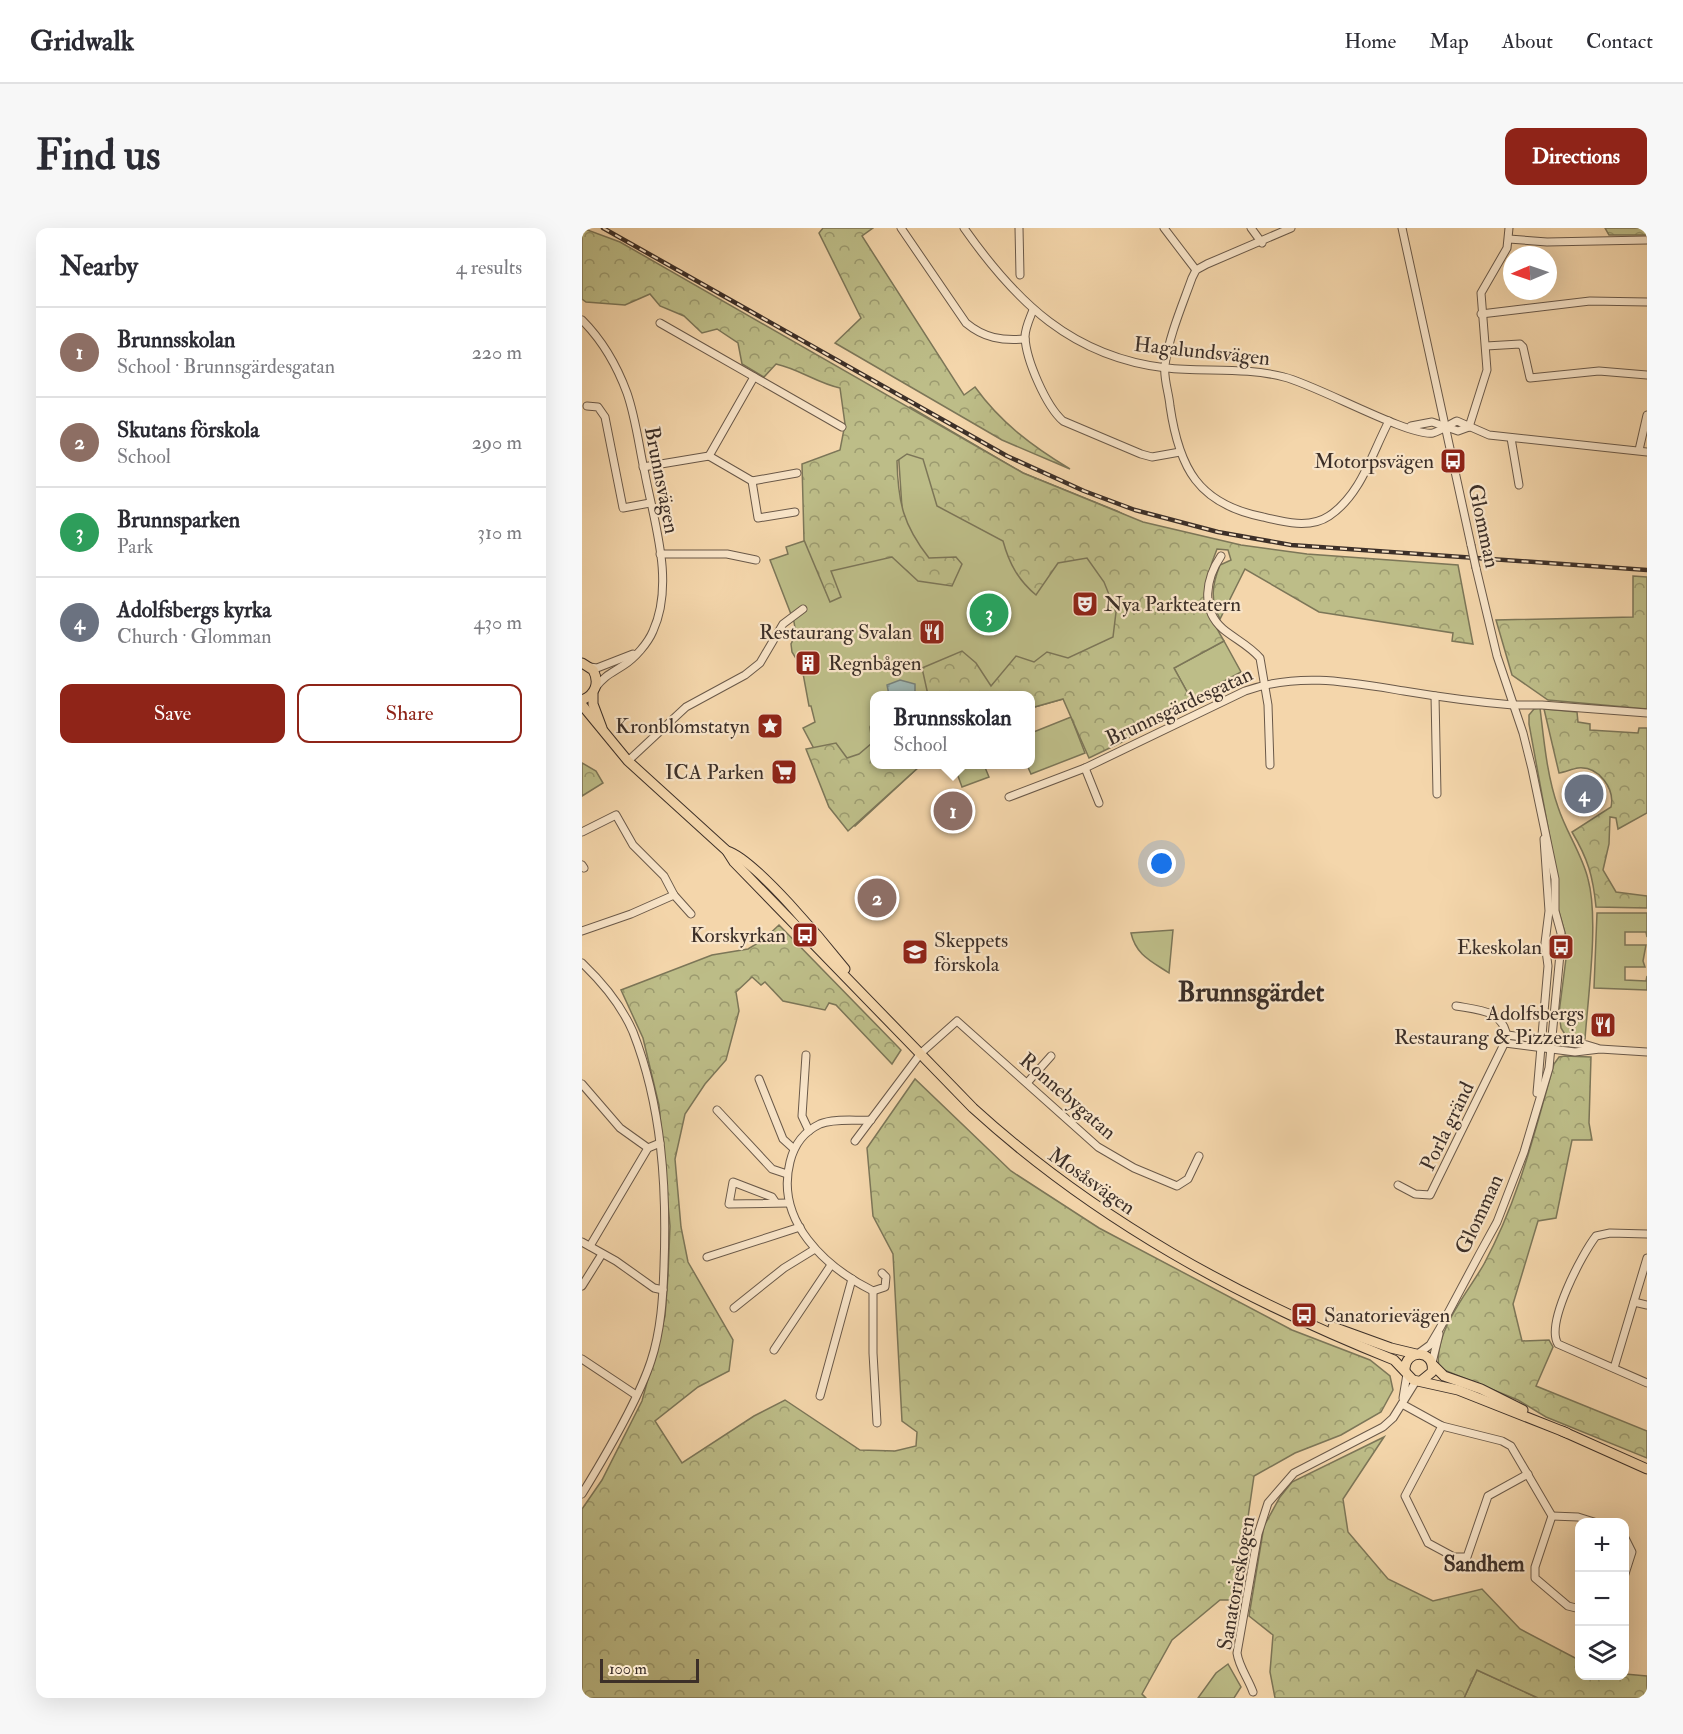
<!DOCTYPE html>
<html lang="en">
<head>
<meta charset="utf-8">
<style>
  :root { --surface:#fff; --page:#f7f7f7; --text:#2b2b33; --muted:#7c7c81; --line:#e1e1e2; --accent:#8f2418 }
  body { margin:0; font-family:"IM FELL Double Pica",serif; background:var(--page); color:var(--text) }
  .controls { position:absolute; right:18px; bottom:18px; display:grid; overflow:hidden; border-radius:12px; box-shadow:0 6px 24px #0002 }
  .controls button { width:54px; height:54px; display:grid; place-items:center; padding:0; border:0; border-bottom:2px solid var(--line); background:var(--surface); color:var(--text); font:30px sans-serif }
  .compass { position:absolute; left:921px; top:18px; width:54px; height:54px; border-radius:50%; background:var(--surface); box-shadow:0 6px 24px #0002; rotate:268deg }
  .scale { position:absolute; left:18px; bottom:15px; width:99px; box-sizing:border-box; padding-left:6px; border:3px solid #3c2f28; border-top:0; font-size:16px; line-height:21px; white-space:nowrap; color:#3c2f28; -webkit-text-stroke:4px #f8e4c8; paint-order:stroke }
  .you { position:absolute; left:580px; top:636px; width:21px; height:21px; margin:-15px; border:4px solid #fff; border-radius:50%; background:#1a73e8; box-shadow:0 0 0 9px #1a73e833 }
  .badge { display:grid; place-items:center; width:39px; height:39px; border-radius:50%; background:var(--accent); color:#fff; font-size:20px; font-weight:700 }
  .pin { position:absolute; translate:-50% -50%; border:3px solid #fff; box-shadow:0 2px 6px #0006 }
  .popup { position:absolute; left:288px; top:463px; width:165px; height:78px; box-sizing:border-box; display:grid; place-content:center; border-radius:12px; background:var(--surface); filter:drop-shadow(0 2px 4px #0005); font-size:20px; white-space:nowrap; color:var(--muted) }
  .popup b { font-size:22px; color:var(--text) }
  .popup::after { content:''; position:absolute; left:50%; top:100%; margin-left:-12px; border:12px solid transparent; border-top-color:var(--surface) }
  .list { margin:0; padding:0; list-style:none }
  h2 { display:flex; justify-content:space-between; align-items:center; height:78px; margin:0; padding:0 24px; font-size:26px }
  h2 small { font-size:20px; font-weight:400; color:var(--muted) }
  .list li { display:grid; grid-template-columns:39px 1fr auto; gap:18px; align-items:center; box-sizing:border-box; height:90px; padding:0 24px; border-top:2px solid var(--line) }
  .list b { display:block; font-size:22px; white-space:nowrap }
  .list p { margin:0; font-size:20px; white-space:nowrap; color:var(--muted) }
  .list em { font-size:20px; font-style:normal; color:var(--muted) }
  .actions { display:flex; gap:12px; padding:18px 24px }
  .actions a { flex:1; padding:14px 0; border:2px solid var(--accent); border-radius:12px; text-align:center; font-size:21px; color:var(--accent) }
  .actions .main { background:var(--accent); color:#fff }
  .icon { flex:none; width:33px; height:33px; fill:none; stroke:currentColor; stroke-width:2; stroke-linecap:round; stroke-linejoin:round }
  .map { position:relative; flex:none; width:1065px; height:1470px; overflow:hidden; border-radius:12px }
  header { display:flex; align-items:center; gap:36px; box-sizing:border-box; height:84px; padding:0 30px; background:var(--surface); border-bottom:2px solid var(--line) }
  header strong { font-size:28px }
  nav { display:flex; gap:33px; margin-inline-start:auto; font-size:21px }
  .intro { display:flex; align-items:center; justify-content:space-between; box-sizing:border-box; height:144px; padding:0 36px }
  h1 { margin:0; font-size:42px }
  .button { padding:15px 27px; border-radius:12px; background:var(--accent); color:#fff; font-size:21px; font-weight:700 }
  main { display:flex; gap:36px; padding:0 36px }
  aside { flex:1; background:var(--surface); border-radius:12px; box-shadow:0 6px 24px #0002 }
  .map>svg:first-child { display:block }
</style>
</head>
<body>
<header>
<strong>Gridwalk</strong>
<nav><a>Home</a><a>Map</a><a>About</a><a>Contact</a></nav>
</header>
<div class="intro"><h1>Find us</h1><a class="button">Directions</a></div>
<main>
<aside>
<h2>Nearby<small>4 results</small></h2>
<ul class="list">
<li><span class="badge" style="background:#8d6e63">1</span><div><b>Brunnsskolan</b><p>School · Brunnsgärdesgatan</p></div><em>220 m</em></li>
<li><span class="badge" style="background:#8d6e63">2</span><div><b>Skutans förskola</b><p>School</p></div><em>290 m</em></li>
<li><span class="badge" style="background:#2e9e5b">3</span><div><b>Brunnsparken</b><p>Park</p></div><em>310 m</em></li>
<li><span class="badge" style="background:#6b7280">4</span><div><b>Adolfsbergs kyrka</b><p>Church · Glomman</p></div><em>430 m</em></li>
</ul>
<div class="actions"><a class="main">Save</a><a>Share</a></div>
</aside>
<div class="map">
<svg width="1065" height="1470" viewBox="0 0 1065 1470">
  <defs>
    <pattern id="forest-crowns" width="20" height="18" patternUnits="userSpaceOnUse" patternTransform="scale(1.5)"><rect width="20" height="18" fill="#bdbd88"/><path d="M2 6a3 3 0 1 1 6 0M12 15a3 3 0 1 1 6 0" fill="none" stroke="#9b9a6f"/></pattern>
    <pattern id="water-ripples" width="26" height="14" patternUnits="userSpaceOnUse" patternTransform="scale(1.5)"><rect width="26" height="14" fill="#9fb7b3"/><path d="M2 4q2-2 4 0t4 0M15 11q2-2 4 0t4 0" fill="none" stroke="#839592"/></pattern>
  </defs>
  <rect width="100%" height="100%" fill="#f4d6ab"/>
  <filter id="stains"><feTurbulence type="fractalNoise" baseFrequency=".00333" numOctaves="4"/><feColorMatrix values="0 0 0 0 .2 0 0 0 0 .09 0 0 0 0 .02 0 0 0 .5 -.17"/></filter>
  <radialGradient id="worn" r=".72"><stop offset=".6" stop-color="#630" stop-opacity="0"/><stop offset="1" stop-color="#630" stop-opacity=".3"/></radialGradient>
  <g fill="#bdbd88" stroke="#7c7658" stroke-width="1.5">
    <path d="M328,179L441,245L535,283L618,326L488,469L449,480V468H293V536L339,537L273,598L221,500L233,494L229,478H227L220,440L210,424L209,416L214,406L212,394L188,332L206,326L204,319L320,280L315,205Z"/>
    <path d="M642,413L659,444L609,471L592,440Z"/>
    <path d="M958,480C962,513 965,548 976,579C984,604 1000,626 1006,651C1017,691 1006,768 1003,811L984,808L979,800L977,785L986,715L975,677L976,654L947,496V487L952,481Z"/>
    <path d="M489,489L503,525L449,546L445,537L449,536V505Z"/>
    <path d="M372,537H402L407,549L380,559Z"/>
    <path d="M1015,685H1065V709L1064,704H1043V717H1064L1061,733L1063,739H1043V752L1064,753L1065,748V762L1012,760Z"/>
    <path d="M591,702L587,745C569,733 554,727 549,705Z"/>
    <path d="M646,1436L659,1459L652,1470H616L634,1445Z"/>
    <path d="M895,1442L956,1470H882Z"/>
  </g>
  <g fill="url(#forest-crowns)" stroke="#7c7658" stroke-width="1.5">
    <path d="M0,0L38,14L441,245L561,294L659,317L725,326L876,337L891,416L870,413L871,405L737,384L663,341L638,391C628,372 630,357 638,337L649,332L646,322L635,321C619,360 620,377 642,413L592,440L609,471L540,514L507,530L481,471L449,480V468L346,467L340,440L380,423L394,435L409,458L434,428L452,434L465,424L486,430L531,409L534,384L522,354L505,330L476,335L454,367C436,352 427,335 421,313L355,278L341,231L325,226L315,233C316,274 321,297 347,330L374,329L380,336L370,358L336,353L310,329L249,343L259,369L248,374L222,312L220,236L258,222L263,196L258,160C235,155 217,141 194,136L182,149L160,136L156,115L135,101L120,105L102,88L78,78L68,66L43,77L4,74L0,71Z"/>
    <path d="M241,0H291L280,8L382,167L393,159C419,195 450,218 488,241L420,212L253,115L279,90L237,5Z"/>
    <path d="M1023,0H1065V7H1027Z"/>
    <path d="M1051,348L1065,349V481L966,472L930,447L914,392L1051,389Z"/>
    <path d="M962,481L995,484L996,494L1008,496V502L1056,505L1057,500H1065V585L1036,601L1034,590L1028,589L1027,616L1021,642L1034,664L1065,668V680L1014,679C1011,648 1006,631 990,604L1029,579C1033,561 1017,538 996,540C990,541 983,544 977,545Z"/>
    <path d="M293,487V536L339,537L266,603L247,579L224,521L254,515L265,530L277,526L290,515L288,499Z"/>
    <path d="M0,535L14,543L21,555L0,568Z"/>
    <path d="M197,697L319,822L310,836L254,777L247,775L243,782L201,773L183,754L179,757L170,749L154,764L157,783L144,832L123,856L103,886L93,931L99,999L106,1034L151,1112L147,1143L116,1159L73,1193L100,1235L172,1188L203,1172L278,1222L313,1223L334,1218L335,1204L320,1193L311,1026L291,988L285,920L333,851L429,943L517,1000L710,1102L788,1132L808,1148L811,1162L799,1184L759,1207L713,1225L672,1248L654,1372H638L590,1412L560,1466L564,1470H0V1281L20,1252L60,1173L83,1088L86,1047L88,998L77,877L61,810L39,762L130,727L166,721L181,712Z"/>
    <path d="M983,828L1009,829L1007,895L1010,912H990L974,990L956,993L931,1076L940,1113L967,1112L971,1119L954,1158L1065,1203V1230L964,1189L936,1172L857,1140C851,1104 885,1066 902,1036C937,971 952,906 972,836L977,829Z"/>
    <path d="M802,1209L761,1271L766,1304L806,1351L851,1373L900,1361L938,1401L997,1432L998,1448L1043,1446L1065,1448V1470H956L895,1442L882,1470H693L688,1444L691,1407L667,1388L682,1298L698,1269L710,1254Z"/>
  </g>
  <path fill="url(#water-ripples)" stroke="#77817b" stroke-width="1.5" d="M318,452L333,456V467H307L305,457Z"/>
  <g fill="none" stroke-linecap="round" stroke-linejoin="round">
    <g stroke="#6a5949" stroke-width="9">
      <g id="minor">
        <path d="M319,0L384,95C402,110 420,113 443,111"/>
        <path d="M382,0C434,74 490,129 584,140C622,144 665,139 702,149C735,157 827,209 851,205C858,203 868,196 875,193L907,207L1065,224"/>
        <path d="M437,0L438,47"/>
        <path d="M582,0L614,42"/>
        <path d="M669,0L680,15"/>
        <path d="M709,0L625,36L614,42L610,50C600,78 587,108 583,137C581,149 587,165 588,178C597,240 616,276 681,289C701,294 728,301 747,288C779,267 790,225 807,193"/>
        <path d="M820,0L889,317"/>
        <path d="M927,11L965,14L1065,12"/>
        <path d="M451,82C448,90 443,100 443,109C444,132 464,178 481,193L559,226L570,229L598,224"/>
        <path d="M899,86L1008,73L1065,74"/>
        <path d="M0,92C20,112 35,138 45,165C54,191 57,219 63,246C72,294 93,355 71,403C66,415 53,430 42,437C30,445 23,447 14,459"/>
        <path d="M78,95L260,199"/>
        <path d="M904,118L938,116L941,119L948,150L1017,143L1065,147"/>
        <path d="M5,178L16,179L23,189L41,280L68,275"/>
        <path d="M829,198L850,194L876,203L887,199"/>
        <path d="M887,199L905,142L899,65L925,20L927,0"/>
        <path d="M929,210L937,257"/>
        <path d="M1057,222L1065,187"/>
        <path d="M127,228L172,149"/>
        <path d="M61,239L127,228L170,253L215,245"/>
        <path d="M170,253L176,290L213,284"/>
        <path d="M78,326H145L174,332"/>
        <path d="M639,328C624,350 618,381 641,401C653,411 668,418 678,430L686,477L688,537"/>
        <path d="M8,439L15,440L51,426"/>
        <path d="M853,468L855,566"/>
        <path d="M46,533L104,479L163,447L178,435L201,396L221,381"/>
        <path d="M503,540L517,575"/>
        <path d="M427,569L503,540L663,463C717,444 767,454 822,463C858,469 894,474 931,477H960L1065,485"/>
        <path d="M0,604L34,587L51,617L82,648L92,667L109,686"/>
        <path d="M0,637L2,640"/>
        <path d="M0,703L49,686L92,667"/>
        <path d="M0,735C21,755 39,776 51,804C80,878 85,959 82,1038C81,1069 79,1103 69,1133C56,1173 22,1230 0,1266"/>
        <path d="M925,807L1005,817L1015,820"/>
        <path d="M923,815L993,824L1018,821L1065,824"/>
        <path d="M224,827L220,888L227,903"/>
        <path d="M177,851L201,911L212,921"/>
        <path d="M445,855L469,828"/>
        <path d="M0,856L38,900L66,920"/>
        <path d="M955,865L966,738L963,715L967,683L962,611"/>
        <path d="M135,882L190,941L205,946"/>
        <path d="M289,892C274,893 252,890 238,896C221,904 212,917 208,934C193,993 243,1039 291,1063L303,1059L304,1049L300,1045"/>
        <path d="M273,913L339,825L375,793L516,919L552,940L595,958L606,951L617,928"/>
        <path d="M816,957L833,966L848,967L925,810C922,782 897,782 874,778"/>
        <path d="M194,975L190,969L151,954L147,976L207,975"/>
        <path d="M1065,1006L1028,1005L1014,1008C1000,1026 963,1096 976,1116L1065,1155"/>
        <path d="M0,1014L34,1033L72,1060L81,1062"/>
        <path d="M8,1018L66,920L78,915"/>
        <path d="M125,1029L218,999"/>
        <path d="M0,1058L20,1026"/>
        <path d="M291,1063V1125L295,1195"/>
        <path d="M1052,1074L1065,1077"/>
        <path d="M152,1080L202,1040L233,1021"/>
        <path d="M192,1122L249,1037"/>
        <path d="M837,1125L848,1117L858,1100L898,1025L915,994L942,924L967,840L978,726L979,705L973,683V651L950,541L941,505L915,428L894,340"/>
        <path d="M0,1131L54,1167"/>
        <path d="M850,1135L857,1106"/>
        <path d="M1032,1140L1065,1030"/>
        <path d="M238,1168L270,1051"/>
        <path d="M821,1170L825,1146"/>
        <path d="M820,1176L860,1198L920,1213L929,1218L970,1288L953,1339V1350L986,1378L998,1381"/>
        <path d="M860,1198L823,1268L846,1315L872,1329H885L906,1268L946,1246"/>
        <path d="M970,1288L996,1289L1012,1294"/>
        <path d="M1042,1308L1050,1324L1042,1349"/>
        <path d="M671,1464C666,1450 657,1439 655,1425L676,1306L686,1275L712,1245L801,1199L811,1190L834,1153"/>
      </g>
    </g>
    <g stroke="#3c2f28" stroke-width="11">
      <g id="major">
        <path d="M0,435L11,442C18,455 13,467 0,472"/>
        <path d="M11,466V476L20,500"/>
        <path d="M0,477L46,533L145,623L152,634L391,880C515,993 657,1070 812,1132L831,1152L876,1162L985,1205"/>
        <path d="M145,623C172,630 244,717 263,741"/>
        <path d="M751,1099L809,1120L834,1126"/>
        <path d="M851,1137L862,1148L899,1161L941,1182"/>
        <path d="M823,1143C822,1120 854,1121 850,1144L839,1153"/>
        <path d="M980,1203L1065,1241"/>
      </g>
    </g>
    <use href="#minor" stroke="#f8e4c8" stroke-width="7"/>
    <use href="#major" stroke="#f4d6ab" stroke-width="9"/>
    <g stroke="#3c2f28" stroke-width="4.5">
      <path id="rail" d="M21,0L425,228L502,263L553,282L636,304L709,317L1065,342"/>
    </g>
    <use href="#rail" stroke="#f8e4c8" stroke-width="2" stroke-dasharray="7" stroke-linecap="butt"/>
    <g stroke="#6a5949" stroke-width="9" stroke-linecap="butt">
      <path id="minor-bridge" d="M889,317L894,340"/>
    </g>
    <use href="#minor-bridge" stroke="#f8e4c8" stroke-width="7"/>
  </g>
  <defs>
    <g id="bus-square" transform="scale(1.35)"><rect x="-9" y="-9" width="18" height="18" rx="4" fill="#8f2418" stroke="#f8e4c8"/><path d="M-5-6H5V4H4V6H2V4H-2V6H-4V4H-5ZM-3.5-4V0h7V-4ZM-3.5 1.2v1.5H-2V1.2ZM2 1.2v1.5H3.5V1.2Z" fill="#fff"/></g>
    <g id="theatre-square" transform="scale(1.35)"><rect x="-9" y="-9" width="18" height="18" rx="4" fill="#8f2418" stroke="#f8e4c8"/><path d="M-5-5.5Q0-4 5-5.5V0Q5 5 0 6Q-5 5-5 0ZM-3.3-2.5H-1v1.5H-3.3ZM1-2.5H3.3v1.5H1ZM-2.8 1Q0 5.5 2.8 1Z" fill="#fff"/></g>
    <g id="restaurant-square" transform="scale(1.35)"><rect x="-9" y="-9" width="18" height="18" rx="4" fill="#8f2418" stroke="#f8e4c8"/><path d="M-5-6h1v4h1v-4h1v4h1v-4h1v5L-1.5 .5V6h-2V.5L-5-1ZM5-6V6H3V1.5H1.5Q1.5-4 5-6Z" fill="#fff"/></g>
    <g id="building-square" transform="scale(1.35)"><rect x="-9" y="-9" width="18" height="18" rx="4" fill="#8f2418" stroke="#f8e4c8"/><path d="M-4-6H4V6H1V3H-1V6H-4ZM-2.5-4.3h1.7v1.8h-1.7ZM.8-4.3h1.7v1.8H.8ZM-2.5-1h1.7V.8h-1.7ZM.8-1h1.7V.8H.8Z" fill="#fff"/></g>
    <g id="sight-square" transform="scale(1.35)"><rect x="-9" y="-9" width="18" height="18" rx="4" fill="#8f2418" stroke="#f8e4c8"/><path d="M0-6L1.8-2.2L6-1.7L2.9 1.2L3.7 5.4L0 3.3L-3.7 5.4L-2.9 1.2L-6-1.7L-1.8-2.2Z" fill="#fff"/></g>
    <g id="supermarket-square" transform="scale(1.35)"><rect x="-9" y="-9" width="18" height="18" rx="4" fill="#8f2418" stroke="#f8e4c8"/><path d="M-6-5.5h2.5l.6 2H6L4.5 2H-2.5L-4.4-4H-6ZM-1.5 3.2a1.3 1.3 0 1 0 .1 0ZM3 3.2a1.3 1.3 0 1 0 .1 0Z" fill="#fff"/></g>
    <g id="school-square" transform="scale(1.35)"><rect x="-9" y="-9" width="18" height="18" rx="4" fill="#8f2418" stroke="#f8e4c8"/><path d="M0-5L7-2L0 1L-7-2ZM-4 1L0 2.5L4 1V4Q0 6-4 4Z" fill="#fff"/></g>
  </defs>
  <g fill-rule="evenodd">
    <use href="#bus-square" x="871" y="233"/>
    <use href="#theatre-square" x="503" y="376"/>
    <use href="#restaurant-square" x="350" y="404"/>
    <use href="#building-square" x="226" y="435"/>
    <use href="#sight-square" x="188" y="498"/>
    <use href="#supermarket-square" x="202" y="544"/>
    <use href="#bus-square" x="223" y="707"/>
    <use href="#bus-square" x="979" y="719"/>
    <use href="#school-square" x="333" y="724"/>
    <use href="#restaurant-square" x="1021" y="797"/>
    <use href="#bus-square" x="722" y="1087"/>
  </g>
  <g text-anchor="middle" stroke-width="4.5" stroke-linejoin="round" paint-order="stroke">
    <g font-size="21" fill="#3c2f28" stroke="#f8e4c8">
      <text transform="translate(620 123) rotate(6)" y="7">Hagalundsvägen</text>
      <text transform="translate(80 252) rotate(79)" y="7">Brunnsvägen</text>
      <text transform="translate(902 298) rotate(78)" y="7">Glomman</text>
      <text transform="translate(597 478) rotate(-25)" y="7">Brunnsgärdesgatan</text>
      <text transform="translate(486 868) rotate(41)" y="7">Ronnebygatan</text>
      <text transform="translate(865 898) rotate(-64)" y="7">Porla gränd</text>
      <text transform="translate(510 953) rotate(35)" y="7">Mosåsvägen</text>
      <text transform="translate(897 986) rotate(-65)" y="7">Glomman</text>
      <text transform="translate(654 1355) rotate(-80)" y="7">Sanatorieskogen</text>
    </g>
    <g font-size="21" fill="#3c2f28" stroke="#f8e4c8" text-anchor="end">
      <text x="852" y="240">Motorpsvägen</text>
      <text x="522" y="383" text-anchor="start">Nya Parkteatern</text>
      <text x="330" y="411">Restaurang Svalan</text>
      <text x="246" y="442" text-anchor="start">Regnbågen</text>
      <text x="168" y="505">Kronblomstatyn</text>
      <text x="182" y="551">ICA Parken</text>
      <text x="204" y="714">Korskyrkan</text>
      <text x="352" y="719" text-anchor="start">Skeppets<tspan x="352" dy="24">förskola</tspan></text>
      <text x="960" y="726">Ekeskolan</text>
      <text x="1002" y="792">Adolfsbergs<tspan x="1002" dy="24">Restaurang &amp; Pizzeria</tspan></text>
      <text x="742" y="1094" text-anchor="start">Sanatorievägen</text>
    </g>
    <g font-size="22" font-weight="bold" fill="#3c2f28" stroke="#f8e4c8">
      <text x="902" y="1343">Sandhem</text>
    </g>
    <g font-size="27" font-weight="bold" fill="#3c2f28" stroke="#f8e4c8">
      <text x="669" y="773">Brunnsgärdet</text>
    </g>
  </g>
  <rect width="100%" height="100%" filter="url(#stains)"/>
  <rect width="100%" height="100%" fill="url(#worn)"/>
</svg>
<div class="controls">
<button>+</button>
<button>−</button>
<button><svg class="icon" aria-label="layers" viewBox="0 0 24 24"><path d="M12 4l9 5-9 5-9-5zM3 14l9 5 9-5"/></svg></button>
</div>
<svg class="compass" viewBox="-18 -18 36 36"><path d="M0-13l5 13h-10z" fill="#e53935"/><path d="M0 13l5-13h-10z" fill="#7c7c81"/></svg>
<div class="scale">100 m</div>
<div class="you"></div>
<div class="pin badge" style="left:371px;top:583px;background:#8d6e63">1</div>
<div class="popup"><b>Brunnsskolan</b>School</div>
<div class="pin badge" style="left:295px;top:670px;background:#8d6e63">2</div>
<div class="pin badge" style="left:407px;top:385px;background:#2e9e5b">3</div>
<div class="pin badge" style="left:1002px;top:566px;background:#6b7280">4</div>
</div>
</main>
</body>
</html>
